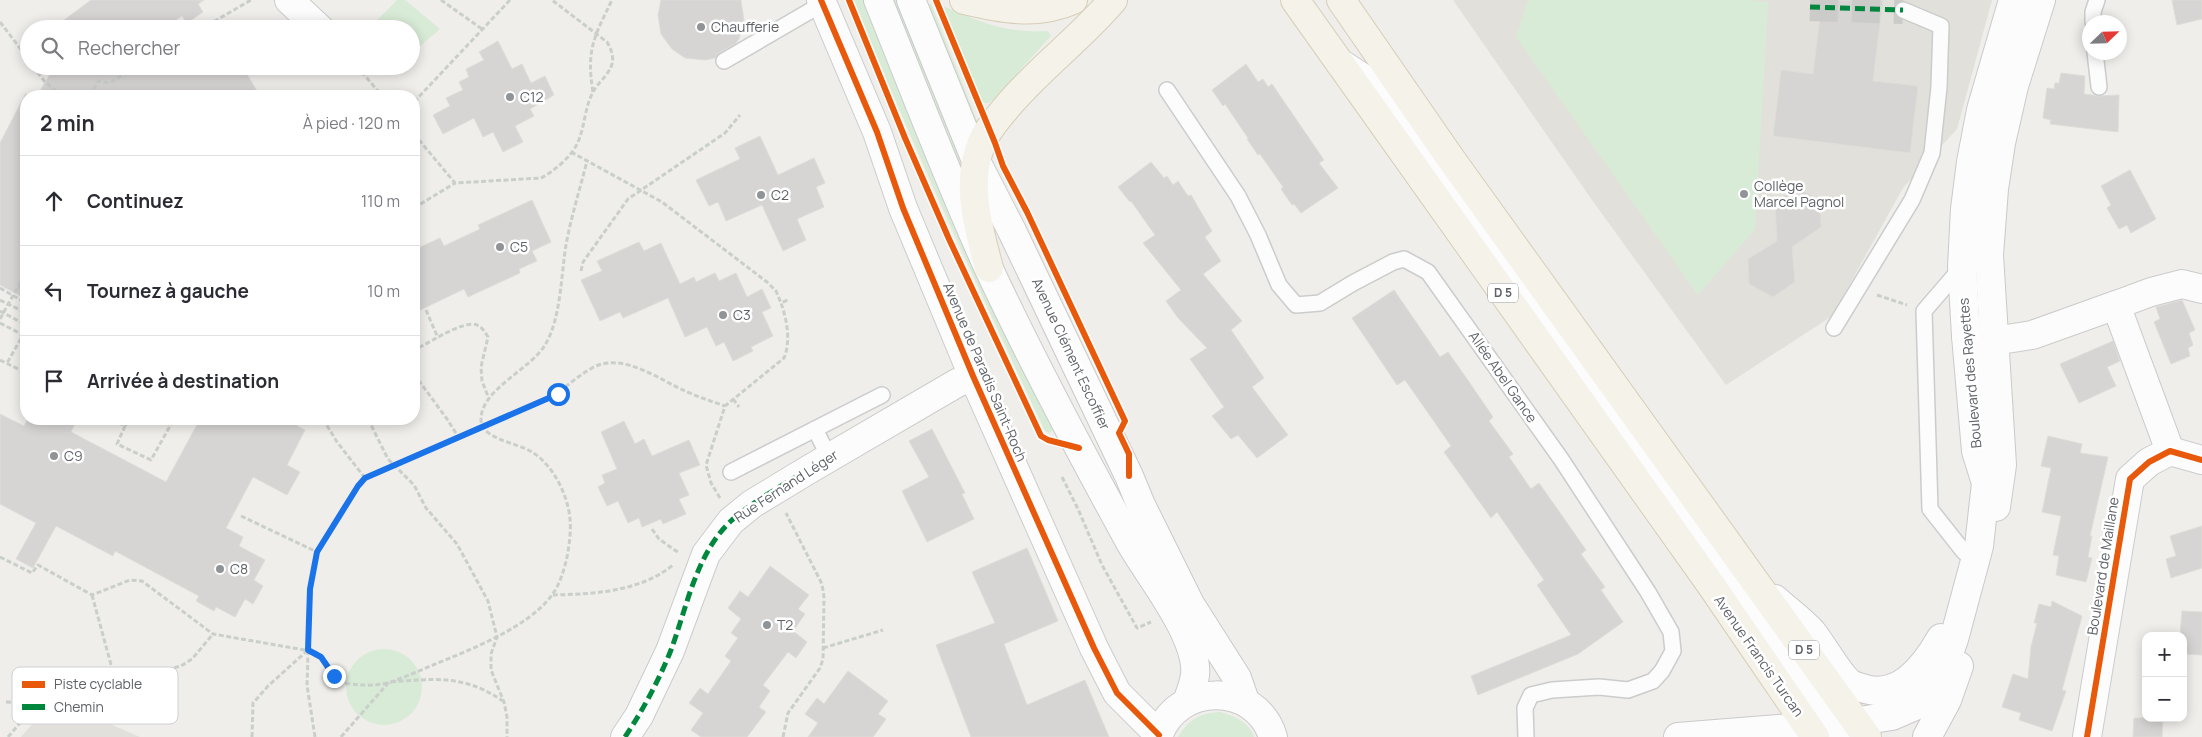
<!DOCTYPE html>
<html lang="fr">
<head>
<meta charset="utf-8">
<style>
  :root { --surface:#fff; --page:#f7f7f7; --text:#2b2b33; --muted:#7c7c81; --line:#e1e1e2 }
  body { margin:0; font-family:Manrope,sans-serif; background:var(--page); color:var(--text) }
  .controls { position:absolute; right:15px; bottom:15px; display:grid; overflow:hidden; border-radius:10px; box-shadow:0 2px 12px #0003 }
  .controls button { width:45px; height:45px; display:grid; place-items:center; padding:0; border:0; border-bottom:1px solid var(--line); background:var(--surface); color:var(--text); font:25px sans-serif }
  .compass { position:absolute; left:2082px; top:15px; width:45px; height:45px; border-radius:50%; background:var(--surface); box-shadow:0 2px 12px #0003; rotate:67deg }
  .stop { position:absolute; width:15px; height:15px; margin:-11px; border:4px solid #1a73e8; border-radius:50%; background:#fff }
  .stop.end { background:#1a73e8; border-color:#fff; box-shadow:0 1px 5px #0008 }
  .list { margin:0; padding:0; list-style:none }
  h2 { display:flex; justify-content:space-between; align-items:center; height:65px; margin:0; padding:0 20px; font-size:21px }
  h2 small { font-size:16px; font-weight:400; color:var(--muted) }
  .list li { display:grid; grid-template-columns:32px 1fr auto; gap:15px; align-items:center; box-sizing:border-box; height:90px; padding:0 20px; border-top:1px solid var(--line) }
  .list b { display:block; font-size:19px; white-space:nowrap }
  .list em { font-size:16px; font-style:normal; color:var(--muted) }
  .icon { flex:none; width:28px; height:28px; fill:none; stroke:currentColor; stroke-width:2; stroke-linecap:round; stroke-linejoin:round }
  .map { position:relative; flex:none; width:2202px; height:737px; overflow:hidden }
  .search { position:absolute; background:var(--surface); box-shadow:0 2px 12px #0003; left:20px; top:20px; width:400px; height:55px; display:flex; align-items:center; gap:12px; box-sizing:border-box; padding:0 18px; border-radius:28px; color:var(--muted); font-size:19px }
  .panel { position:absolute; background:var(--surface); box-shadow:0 2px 12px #0003; left:20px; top:90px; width:400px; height:335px; border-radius:20px }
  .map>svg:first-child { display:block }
</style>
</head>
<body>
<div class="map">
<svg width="2202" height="737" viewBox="0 0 2202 737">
  <rect width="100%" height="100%" fill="#efeeea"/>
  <g fill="#e2e0da">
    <path d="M1453,0H1992L1957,129L1903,188L1832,316L1726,385L1592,200Z"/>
    <path d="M64,704L140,737H21L35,721Z"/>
  </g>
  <g fill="#d8ebd6">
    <path d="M397,0H405L440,29L418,48H411V29H378L373,24Z"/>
    <path d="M854,0H865L1055,428L1050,433L1045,431C978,288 913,147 854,0Z"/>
    <path d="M891,0H898L963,162L961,173Z"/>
    <path d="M1528,0H1750L1768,2L1755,229L1698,295L1516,37Z"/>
    <path d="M931,4L979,126L975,128L926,7Z"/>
    <path d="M943,6C983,23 1004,33 1048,31L1051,36L993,100L988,103H984L980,99Z"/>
    <circle cx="384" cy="687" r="38"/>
    <path d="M1220,712C1234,716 1249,722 1254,737H1178C1188,720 1200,713 1220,712Z"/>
  </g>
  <g fill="#d6d5d3" stroke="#deddd9">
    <path d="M91,0H204L198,4L203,12L187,23L182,16L163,29H52Z"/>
    <path d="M661,0H741L744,21L739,39L735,44L719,53L715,58L705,60L685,58L672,49L661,34L658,15Z"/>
    <path d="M1822,0H1883L1873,81L1918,86L1910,153L1773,136L1781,70L1813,74Z"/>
    <path d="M2172,0H2202V19L2177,25Z"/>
    <path d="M498,41L512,69L522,64L531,83L545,76L554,95L530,109L534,116L515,126L523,142L503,152L493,132L483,137L474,118L443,134L433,115L450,106L446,98L463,90L459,82L469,77L466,69L484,60L479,52Z"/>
    <path d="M1246,64L1258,82L1263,79L1268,87L1272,84L1324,160L1319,163L1338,188L1301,213L1294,204L1292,205L1281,189L1283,187L1260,154L1258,155L1247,139L1248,138L1225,104L1223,106L1212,90Z"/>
    <path d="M55,66H242L260,96H37Z"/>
    <path d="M2061,73L2085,76L2084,94L2100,96L2119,95L2118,132L2050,124L2051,120L2043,118L2047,88L2054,89L2055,83H2059Z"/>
    <path d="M26,93V299L0,285V143Z"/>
    <path d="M760,136L778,175L814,158L825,183L816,187L824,207L797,219L806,240L783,251L762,205L726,221L718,202L709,206L696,180L740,159L735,148Z"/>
    <path d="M1151,162L1164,178L1167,176L1173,185L1178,181L1188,196L1191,195L1212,231L1205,237L1221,261L1203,274L1242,321L1231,330L1264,378L1252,387L1288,435L1257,458L1238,435L1231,439L1212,416L1224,407L1190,359L1207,348L1178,318L1166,301L1181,290L1143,243L1155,235L1131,201L1130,202L1118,187Z"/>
    <path d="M2130,170L2156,219L2131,233L2127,225L2119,229L2107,208L2111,205L2101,186Z"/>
    <path d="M1797,188L1820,200L1821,227L1792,247L1795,282L1773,297L1749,284L1748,259L1777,241L1775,202Z"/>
    <path d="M532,200L551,242L532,251L537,261L519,269L520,273L468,297L464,289L414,313V250L440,238L444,246L480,229L478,225Z"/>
    <path d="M639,242L644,251L661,243L680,284L694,277L696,282L715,273L719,281L736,273L747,297L762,289L771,308L762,312L773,336L751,347L753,351L733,361L724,342L716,346L707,327L685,337L668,298L623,318L620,312L600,321L581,280L602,271L597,261Z"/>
    <path d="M1394,290L1440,357L1448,352L1465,376L1493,417L1489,421L1513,454L1509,457L1531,489L1539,483L1563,517L1586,550L1581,554L1605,587L1601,590L1623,622L1578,654L1478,695L1471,676L1571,635L1537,585L1544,580L1497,512L1491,518L1444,452L1451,446L1431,417L1405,380L1397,385L1352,318Z"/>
    <path d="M2182,300L2195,330L2189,333L2193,345L2188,348L2190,356L2171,364L2154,322L2160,319L2156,307Z"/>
    <path d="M2113,341L2120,361L2107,367L2116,386L2079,403L2060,364Z"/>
    <path d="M0,414L24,426L28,419H77L71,432L166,482L200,419H285L305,430L287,465L300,472L287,495L253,477L226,528L243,537L239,546L265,560L254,580L263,586L253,604L245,599L235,617L216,607L214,611L196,601L199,596L115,551L113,556L56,526L33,568L16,559L36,523L0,504Z"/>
    <path d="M624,421L635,444L644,439L652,456L689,440L700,465L679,473L689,495L679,499L686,514L663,524L661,519L642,527L639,518L628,523L618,501L607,506L598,487L605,483L602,475L617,469L601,432Z"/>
    <path d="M932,429L965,493L962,494L974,519L927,542L902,491L929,477L909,441Z"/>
    <path d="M2048,436L2082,444L2080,453L2108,457L2090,536H2092L2088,557L2092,558L2086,582L2056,575L2059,556L2053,555L2061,516L2042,512L2051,468L2041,466Z"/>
    <path d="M2202,526V568L2171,578L2166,559L2176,556L2170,536Z"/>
    <path d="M1027,548L1058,621L1004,644L1027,705L1085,680L1109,737H971L936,645L995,623L972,572Z"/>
    <path d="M770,566L809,595L798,609L805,614L793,631L807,642L796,658L788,652L763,685L770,691L759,707L766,712L747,737H701L691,730L703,713L689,703L700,688L708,694L731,661L725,656L738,638L731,633L741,619L728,608L740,591L748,597Z"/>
    <path d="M2052,601L2082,616L2062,690L2066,691L2052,731L2019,720L2021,713L2002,707L2013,674L2028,679L2031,647L2037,623H2034L2039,604L2051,607Z"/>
    <path d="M2182,611L2202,612V655L2183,654V636H2180Z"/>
    <path d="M848,671L888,701L878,714L886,719L873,737H808L818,723L805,714L817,698L824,704Z"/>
    <path d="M2134,718H2163L2162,737H2133Z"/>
  </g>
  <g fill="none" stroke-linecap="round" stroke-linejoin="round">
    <path stroke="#cbcbca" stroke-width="28" stroke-dasharray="28 14" stroke-linecap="butt" d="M1810,7L1903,10"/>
    <g stroke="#cbcccc" stroke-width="18">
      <g id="lane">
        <path d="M2093,22V12L2097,0"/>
        <path d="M2095,52L2099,87"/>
        <path d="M724,61L822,4"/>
        <path d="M1167,90L1238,196L1258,235L1279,285L1296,305L1320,303L1353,283L1393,262L1404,259L1428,272L1561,459L1648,592L1671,632L1673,651L1662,671L1653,681L1628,690L1599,687L1552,690L1531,695L1525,708L1526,737"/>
        <path d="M1961,268L1924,311L1930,509L1964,552"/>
        <path d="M1834,328L1912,200L1932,153L1939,87L1941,26L1903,10"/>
        <path d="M815,429L829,457"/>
        <path d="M731,472L882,395"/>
      </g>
    </g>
    <g stroke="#cbcccc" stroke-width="30">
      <g id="street">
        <path d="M289,0L320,29"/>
        <path d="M821,0L877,132L903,208L973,376L1094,648L1117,693L1159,735"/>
        <path d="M2116,305L2151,292L2182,284L2202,289"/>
        <path d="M1966,336L1994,341L2032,335L2116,305L2170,451"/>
        <path d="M625,737L639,716L670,651L706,554L731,521L752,504L808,470L957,383L973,376"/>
        <path d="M2087,737L2130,479L2149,462L2170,451L2202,460"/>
      </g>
    </g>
    <g stroke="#cacacb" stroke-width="30">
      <g id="secondary">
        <path d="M878,0C914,89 948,179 988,267C1032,361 1081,453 1131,544C1150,577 1199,637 1195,675C1194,684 1190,693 1187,702"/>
        <path d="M911,0L977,163L1012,231L1129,476L1141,505L1190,604L1237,678L1245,701"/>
        <path d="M1340,63L1380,89L1785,667L1828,725L1838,735"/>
        <path d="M1996,507L2002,465L1989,255L1994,189L2001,143L2014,86L2041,0"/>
        <path d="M1775,599C1787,610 1801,620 1812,632C1822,644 1840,677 1851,684C1854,686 1859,687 1862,688C1899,701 1925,666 1941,638"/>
        <path d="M1158,737C1176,682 1256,681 1273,737"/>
        <path d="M1678,737L1839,724L1892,716L1915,706L1931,689L1944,668L1954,639L1979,546L1986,483L1976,451L1966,336L1962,267L1965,209L1971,162L1981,110L2013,0"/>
        <path d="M1927,737L1947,700L1959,666"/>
      </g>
    </g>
    <g stroke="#d7ceb8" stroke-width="30">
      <g id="primary">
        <path d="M964,0C1001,9 1037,16 1073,0"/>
        <path d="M1295,0L1711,585L1815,737"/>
        <path d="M1341,0L1451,159L1867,737"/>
        <path d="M989,268C979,230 965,184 981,145C986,131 997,119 1006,108C1038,69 1080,39 1113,0"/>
      </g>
    </g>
    <g stroke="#cacfcc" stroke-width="3" stroke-dasharray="5 2.5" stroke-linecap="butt">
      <path d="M441,0L482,29"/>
      <path d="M0,22L29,60"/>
      <path d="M201,29L251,0"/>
      <path d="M33,66L45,82L63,96"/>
      <path d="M357,66L382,96"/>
      <path d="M593,92C586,50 594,37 612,0"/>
      <path d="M90,96L98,81L110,83L137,66"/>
      <path d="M414,102L510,0"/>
      <path d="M414,134L455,183L541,178C553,172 571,157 577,144C585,128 584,109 593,92C598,82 609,75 612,64C614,56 611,49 607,42L552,0"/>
      <path d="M571,152L662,202L767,282L776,291L781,303"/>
      <path d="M414,208L455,183"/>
      <path d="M581,271L583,262L628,199L725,133L740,115"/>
      <path d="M18,287L26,291"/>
      <path d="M0,288L26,303"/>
      <path d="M1877,295L1907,305"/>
      <path d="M0,300L26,313"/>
      <path d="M426,310L438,338"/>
      <path d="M0,311L26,325"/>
      <path d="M0,319L26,272"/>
      <path d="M0,323L23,335L7,363"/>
      <path d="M414,353L418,348C431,342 463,320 477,325C482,327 485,332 488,337L481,367L482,381L489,399"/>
      <path d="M0,360L26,373"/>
      <path d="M414,374L447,419L459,438"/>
      <path d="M733,399L739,407"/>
      <path d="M112,419L125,426L129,419"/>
      <path d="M165,419L172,422"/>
      <path d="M323,419L337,442L365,478"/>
      <path d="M368,419L388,459L414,485L426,508L457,544L488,601L497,637L491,654V670L504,702L507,717V737"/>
      <path d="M125,426L117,444L151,460L174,419"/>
      <path d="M1062,477L1078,509L1102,565L1137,628L1151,622"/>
      <path d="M720,498L711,483L706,465L725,406L784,358C791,341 787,320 781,303L788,300"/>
      <path d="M241,516L317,552"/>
      <path d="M652,529L659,539L679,553"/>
      <path d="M0,557L32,573L38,565L92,595L130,580L142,581L213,634L316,652L342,683C358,685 375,687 391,682C405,677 419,671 433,665C469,650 528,628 552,595C565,578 572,540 570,519C568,495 553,465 532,452C518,443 481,439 481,420C480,390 531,369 545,345C561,319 561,275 566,245C571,217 580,189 587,161"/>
      <path d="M92,595L116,683"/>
      <path d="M553,595C593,594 640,592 673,565"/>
      <path d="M823,648L883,630"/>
      <path d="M6,702L31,703L51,700L181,666L192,659L213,634"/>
      <path d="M8,737L25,717L31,703"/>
      <path d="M252,737L253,703L268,686L308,650"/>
      <path d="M315,737L307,685L310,589L317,552L358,486L365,478L542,402C562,392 574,378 592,368C622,351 660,380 685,391C698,397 711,401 725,406"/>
      <path d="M341,737L389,682C435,679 463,674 503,701"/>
      <path d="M783,737L788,713L820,668L823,659L824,597L822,584L786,513"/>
    </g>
    <use href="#lane" stroke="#fdfcfc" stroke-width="15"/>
    <use href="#street" stroke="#fdfcfc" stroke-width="28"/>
    <use href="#secondary" stroke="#fdfcfc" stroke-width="28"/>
    <use href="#primary" stroke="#f4f2e9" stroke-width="28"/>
    <g stroke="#00873e" stroke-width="5" stroke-dasharray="10 5" stroke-linecap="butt">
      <path d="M1810,7L1903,10"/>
      <path d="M625,737C643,710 659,680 671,650C687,607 696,553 732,520C755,500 783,485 808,470"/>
    </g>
    <g stroke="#fff" stroke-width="9">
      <g id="cycleway">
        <path d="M821,0L877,132L903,208L973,376L1094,648L1117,693L1159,735"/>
        <path d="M849,0L905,138L949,239L1041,436L1048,440L1079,448"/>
        <path d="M936,0L995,143L1003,166L1027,212L1125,421L1119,433L1129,454V476"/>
        <path d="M2087,737L2130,479L2149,462L2170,451L2202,460"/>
      </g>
    </g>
    <use href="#cycleway" stroke="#e8590c" stroke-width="6"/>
  </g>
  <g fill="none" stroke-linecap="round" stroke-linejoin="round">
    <path stroke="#1a73e8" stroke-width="6" d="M334,676L321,657L308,650L310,589L317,552L358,486L365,478L558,394"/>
  </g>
  <g fill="#919496" stroke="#fff" stroke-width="2">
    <circle cx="701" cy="27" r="5"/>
    <circle cx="510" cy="97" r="5"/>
    <circle cx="1744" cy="194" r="5"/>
    <circle cx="761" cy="195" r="5"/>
    <circle cx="500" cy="247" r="5"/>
    <circle cx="723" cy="315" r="5"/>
    <circle cx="54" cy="456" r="5"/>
    <circle cx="220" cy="569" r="5"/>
    <circle cx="767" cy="625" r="5"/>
  </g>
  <g text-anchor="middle" stroke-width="5" stroke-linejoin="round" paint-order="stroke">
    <g fill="#fff" stroke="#8f9295" stroke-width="1">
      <rect x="1488" y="283.5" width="30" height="19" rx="4"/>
      <rect x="1789" y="640.5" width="30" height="19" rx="4"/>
    </g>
    <g font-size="12" font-weight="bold" fill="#5f6368">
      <text x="1503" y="297">D 5</text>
      <text x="1804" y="654">D 5</text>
    </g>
    <g font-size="14" fill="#5f6368" stroke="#fff" text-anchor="start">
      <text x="711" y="32">Chaufferie</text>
      <text x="520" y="102">C12</text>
      <text x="1754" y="191">Collège<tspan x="1754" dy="16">Marcel Pagnol</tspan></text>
      <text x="771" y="200">C2</text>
      <text x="510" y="252">C5</text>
      <text x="733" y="320">C3</text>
      <text x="64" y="461">C9</text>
      <text x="230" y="574">C8</text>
      <text x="777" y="630">T2</text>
    </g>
    <g font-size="14" fill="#5f6368" stroke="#fff">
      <text transform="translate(1071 354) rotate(65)" y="5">Avenue Clément Escoffier</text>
      <text transform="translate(985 372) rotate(67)" y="5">Avenue de Paradis Saint-Roch</text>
      <text transform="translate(1970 373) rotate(-95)" y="5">Boulevard des Rayettes</text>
      <text transform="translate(1503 377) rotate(55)" y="5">Allée Abel Gance</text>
      <text transform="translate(786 486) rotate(-33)" y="5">Rue Fernand Léger</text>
      <text transform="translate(2103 566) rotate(-81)" y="5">Boulevard de Maillane</text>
      <text transform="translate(1759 656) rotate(55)" y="5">Avenue Francis Turcan</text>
    </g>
  </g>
  <rect x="12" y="667" width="166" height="57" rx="8" fill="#fff" stroke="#cfd0d2" stroke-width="1"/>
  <rect x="22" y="681" width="23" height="7" fill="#e8590c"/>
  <rect x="22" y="704" width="23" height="6" fill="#00873e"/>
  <g font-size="14" fill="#5f6368">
    <text x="54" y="689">Piste cyclable</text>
    <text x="54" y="712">Chemin</text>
  </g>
</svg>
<div class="controls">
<button>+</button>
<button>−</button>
</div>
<svg class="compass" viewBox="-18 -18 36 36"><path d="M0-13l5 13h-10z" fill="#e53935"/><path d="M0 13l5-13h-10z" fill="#7c7c81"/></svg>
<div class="stop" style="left:558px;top:394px"></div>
<div class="stop end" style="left:334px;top:676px"></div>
<div class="search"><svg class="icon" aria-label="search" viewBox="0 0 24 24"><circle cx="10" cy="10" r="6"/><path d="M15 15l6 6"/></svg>Rechercher</div>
<section class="panel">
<h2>2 min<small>À pied · 120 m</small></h2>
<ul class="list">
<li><svg class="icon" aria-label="ahead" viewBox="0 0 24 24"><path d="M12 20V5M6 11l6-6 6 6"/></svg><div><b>Continuez</b></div><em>110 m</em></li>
<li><svg class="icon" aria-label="left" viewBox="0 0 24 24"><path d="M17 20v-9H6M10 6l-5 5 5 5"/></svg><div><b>Tournez à gauche</b></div><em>10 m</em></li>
<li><svg class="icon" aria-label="arrive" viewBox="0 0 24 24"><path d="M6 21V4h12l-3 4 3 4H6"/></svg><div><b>Arrivée à destination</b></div></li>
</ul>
</section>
</div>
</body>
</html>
